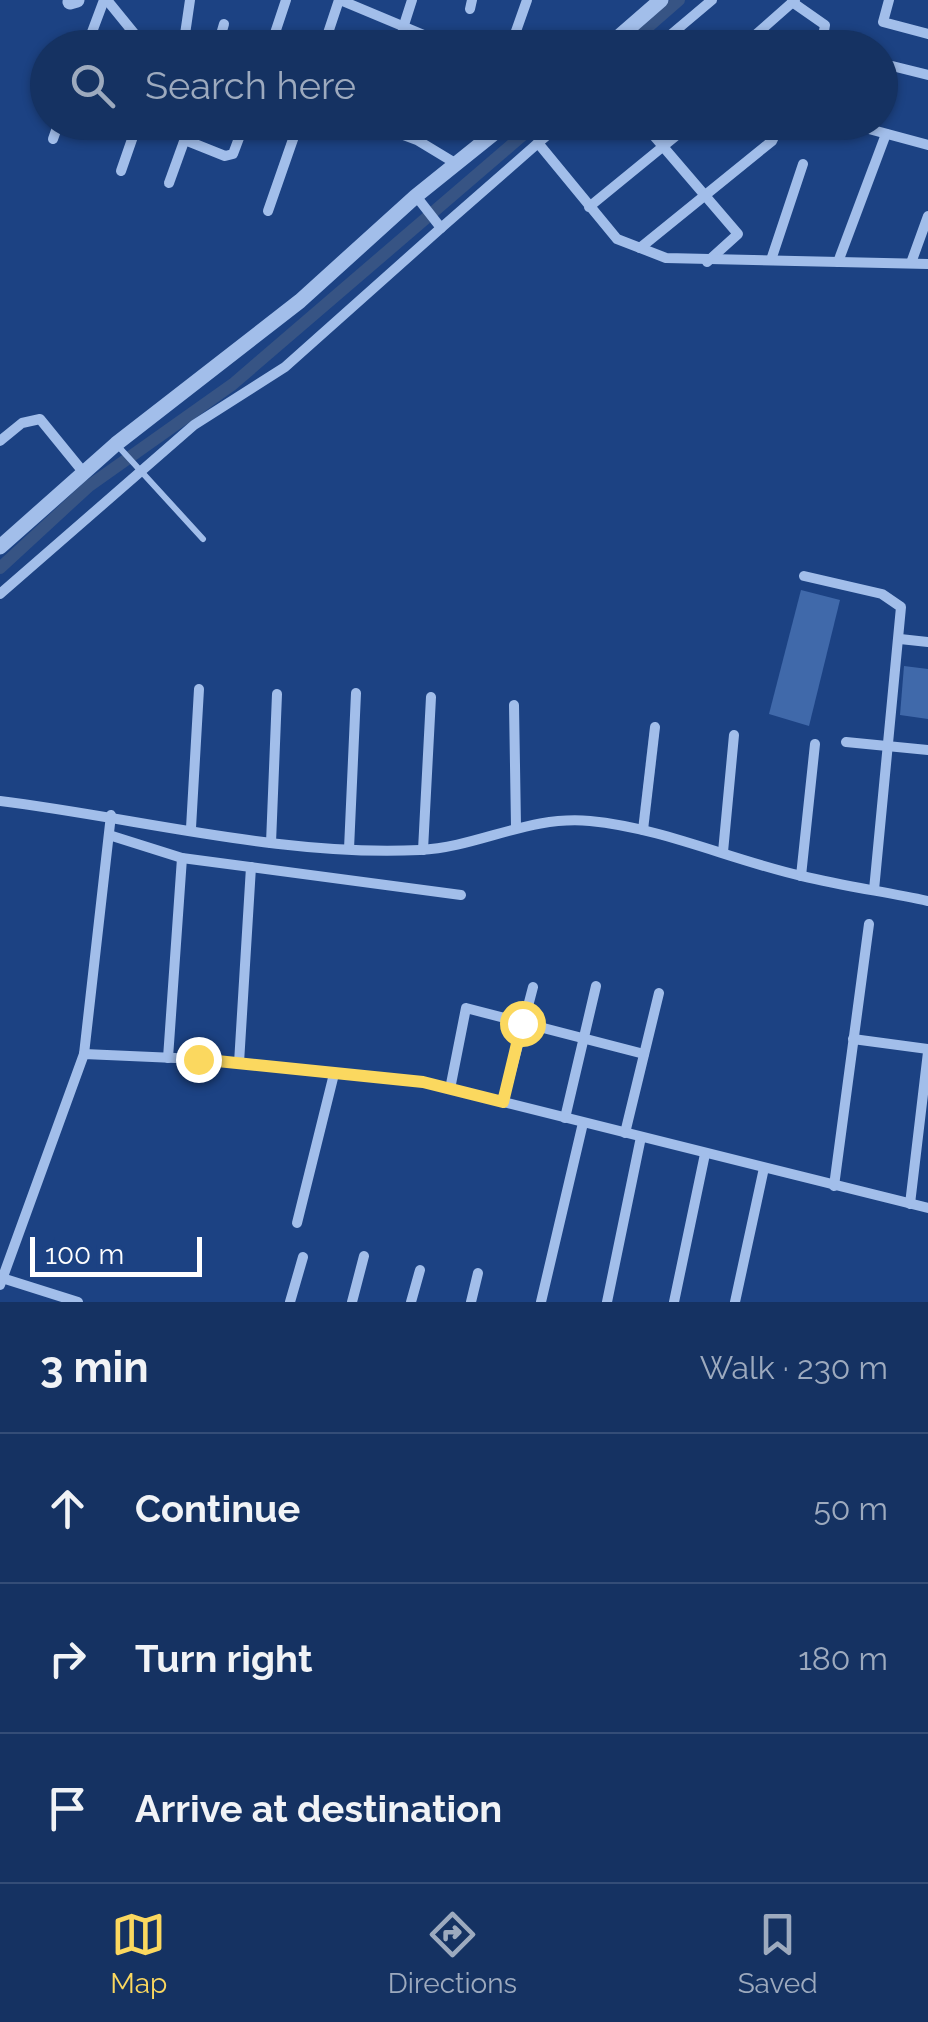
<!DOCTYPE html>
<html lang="en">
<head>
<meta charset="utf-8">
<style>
  :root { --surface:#153262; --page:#1e3a68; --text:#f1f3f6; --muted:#9daabe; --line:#344d77; --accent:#fbd85f }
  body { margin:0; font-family:Raleway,sans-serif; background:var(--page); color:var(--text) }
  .scale { position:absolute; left:30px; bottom:25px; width:172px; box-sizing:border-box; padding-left:10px; border:5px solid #fff; border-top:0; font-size:28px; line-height:35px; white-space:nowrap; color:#fff; -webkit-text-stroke:8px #1c4283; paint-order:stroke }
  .stop { position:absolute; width:30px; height:30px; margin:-22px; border:8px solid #fbd85f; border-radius:50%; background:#fff }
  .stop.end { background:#fbd85f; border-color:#fff; box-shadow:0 2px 10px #0008 }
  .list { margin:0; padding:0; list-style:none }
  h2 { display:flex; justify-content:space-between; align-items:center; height:130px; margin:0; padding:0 40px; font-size:42px }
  h2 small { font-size:32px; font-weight:400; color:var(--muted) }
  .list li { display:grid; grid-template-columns:65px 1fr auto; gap:30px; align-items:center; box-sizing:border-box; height:150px; padding:0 40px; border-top:2px solid var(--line) }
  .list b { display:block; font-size:38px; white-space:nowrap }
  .list em { font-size:32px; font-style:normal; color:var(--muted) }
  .icon { flex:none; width:55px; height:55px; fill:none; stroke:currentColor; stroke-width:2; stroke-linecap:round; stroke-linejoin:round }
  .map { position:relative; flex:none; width:928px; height:1302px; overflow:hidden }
  .search { position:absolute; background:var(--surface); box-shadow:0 2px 8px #0004; left:30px; right:30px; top:30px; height:110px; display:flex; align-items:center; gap:25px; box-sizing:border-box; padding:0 35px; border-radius:55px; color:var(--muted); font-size:38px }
  .sheet { height:580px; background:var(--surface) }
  nav { display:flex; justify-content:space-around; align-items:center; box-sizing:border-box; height:140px; border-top:2px solid var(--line); background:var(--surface); font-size:28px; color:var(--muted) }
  nav a { display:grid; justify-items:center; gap:5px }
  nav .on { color:var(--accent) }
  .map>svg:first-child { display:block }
</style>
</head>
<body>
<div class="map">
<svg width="928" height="1302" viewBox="0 0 928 1302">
  <rect width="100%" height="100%" fill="#1c4283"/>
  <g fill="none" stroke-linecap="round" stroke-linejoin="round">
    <g stroke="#375484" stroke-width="12">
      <path d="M624,48L679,0"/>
      <path d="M0,568L89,486L233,384L538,122"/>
    </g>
  </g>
  <g fill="#4069aa">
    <path d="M801,590L840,600L809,726L769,714Z"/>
    <path d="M904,666L928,669V719L900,715Z"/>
  </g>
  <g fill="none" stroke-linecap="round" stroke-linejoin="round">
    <path stroke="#a2beea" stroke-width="6" d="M117,445L203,539"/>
    <g stroke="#a2beea" stroke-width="10">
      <path d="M107,0L146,48"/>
      <path d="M340,0L455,48"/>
      <path d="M889,0L883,22L928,34"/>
      <path d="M792,2L825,25L821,48"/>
      <path d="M470,9L472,0"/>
      <path d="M403,28L412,0"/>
      <path d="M744,45L795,0"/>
      <path d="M86,48L104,0"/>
      <path d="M183,48L190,0"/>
      <path d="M217,48L224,24"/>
      <path d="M270,48L286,0"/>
      <path d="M323,48L339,0"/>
      <path d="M510,48L527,0"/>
      <path d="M655,48L712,0"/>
      <path d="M880,63L928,75"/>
      <path d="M369,122L417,140L455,163"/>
      <path d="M642,122L738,234L707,262"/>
      <path d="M843,122L928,145"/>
      <path d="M53,139L59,122"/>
      <path d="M185,140L225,156L233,154L245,122"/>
      <path d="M538,143L563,122"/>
      <path d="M121,171L138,122"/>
      <path d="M169,183L191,122"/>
      <path d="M416,196L441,228L538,143L617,239L666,258L928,264"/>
      <path d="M589,207L693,122"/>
      <path d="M268,211L299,122"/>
      <path d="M640,248L772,141L781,122"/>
      <path d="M771,260L803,164"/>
      <path d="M838,262L886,134"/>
      <path d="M911,263L928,216"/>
      <path d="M0,441L22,423L40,419L84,473"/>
      <path d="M804,576L882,594L901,607L874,890"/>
      <path d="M0,594L194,425L285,367L441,228"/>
      <path d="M900,639L928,642"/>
      <path d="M514,705L516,826"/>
      <path d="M846,742L928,750"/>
      <path d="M0,801C137,818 282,857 420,850C479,847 529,815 590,821C663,828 731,860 802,876C843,886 886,892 928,901"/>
      <path d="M191,828L199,689"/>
      <path d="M643,830L655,727"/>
      <path d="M109,835L182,858L461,895"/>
      <path d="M271,843L277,694"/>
      <path d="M349,849L356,693"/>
      <path d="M423,850L431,697"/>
      <path d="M723,852L734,735"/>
      <path d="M801,876L815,744"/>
      <path d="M853,1039L928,1049"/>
      <path d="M84,1054L111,815"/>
      <path d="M168,1058L182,858"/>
      <path d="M239,1063L251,867"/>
      <path d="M450,1089L466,1008L644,1054"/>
      <path d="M503,1102L533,987"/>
      <path d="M565,1118L596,986"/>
      <path d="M625,1133L659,993"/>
      <path d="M834,1186L869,924"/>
      <path d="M910,1204L928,1052"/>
      <path d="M297,1223L334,1074"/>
      <path d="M2,1278L78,1302"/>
      <path d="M0,1285L84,1054L198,1059L423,1082L928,1208"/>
      <path d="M290,1302L303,1257"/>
      <path d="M352,1302L364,1256"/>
      <path d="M411,1302L420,1270"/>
      <path d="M471,1302L478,1273"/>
      <path d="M541,1302L583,1123"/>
      <path d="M607,1302L641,1137"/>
      <path d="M674,1302L705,1154"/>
      <path d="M735,1302L764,1168"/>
    </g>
    <g stroke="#a2beea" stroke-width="15">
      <path d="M70,2L77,0"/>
      <path d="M606,48L661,0"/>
      <path d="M0,547L116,444L300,301L416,196L508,122"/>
    </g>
  </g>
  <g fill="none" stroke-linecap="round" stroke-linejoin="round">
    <path stroke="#fbd85f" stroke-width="12" d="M198,1059L423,1082L503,1102L522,1023"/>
  </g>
</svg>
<div class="scale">100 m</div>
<div class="stop" style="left:522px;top:1023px"></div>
<div class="stop end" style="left:198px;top:1059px"></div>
<div class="search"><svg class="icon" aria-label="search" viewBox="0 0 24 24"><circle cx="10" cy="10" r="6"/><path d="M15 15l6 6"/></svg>Search here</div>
</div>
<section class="sheet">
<h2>3 min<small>Walk · 230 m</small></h2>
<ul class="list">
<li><svg class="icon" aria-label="ahead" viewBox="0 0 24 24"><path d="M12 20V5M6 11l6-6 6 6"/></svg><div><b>Continue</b></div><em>50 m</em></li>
<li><svg class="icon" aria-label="right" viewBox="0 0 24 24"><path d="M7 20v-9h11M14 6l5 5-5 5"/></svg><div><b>Turn right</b></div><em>180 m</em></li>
<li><svg class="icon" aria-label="arrive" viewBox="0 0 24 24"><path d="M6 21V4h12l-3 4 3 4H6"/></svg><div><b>Arrive at destination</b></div></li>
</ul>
</section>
<nav>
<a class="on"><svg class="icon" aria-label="map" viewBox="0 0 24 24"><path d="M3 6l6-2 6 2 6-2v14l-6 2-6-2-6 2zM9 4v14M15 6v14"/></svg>Map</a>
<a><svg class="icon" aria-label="directions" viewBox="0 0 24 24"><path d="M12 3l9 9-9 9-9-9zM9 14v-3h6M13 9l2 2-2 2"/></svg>Directions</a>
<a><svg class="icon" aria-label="saved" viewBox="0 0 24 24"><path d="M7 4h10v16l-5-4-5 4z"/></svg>Saved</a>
</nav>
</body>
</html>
